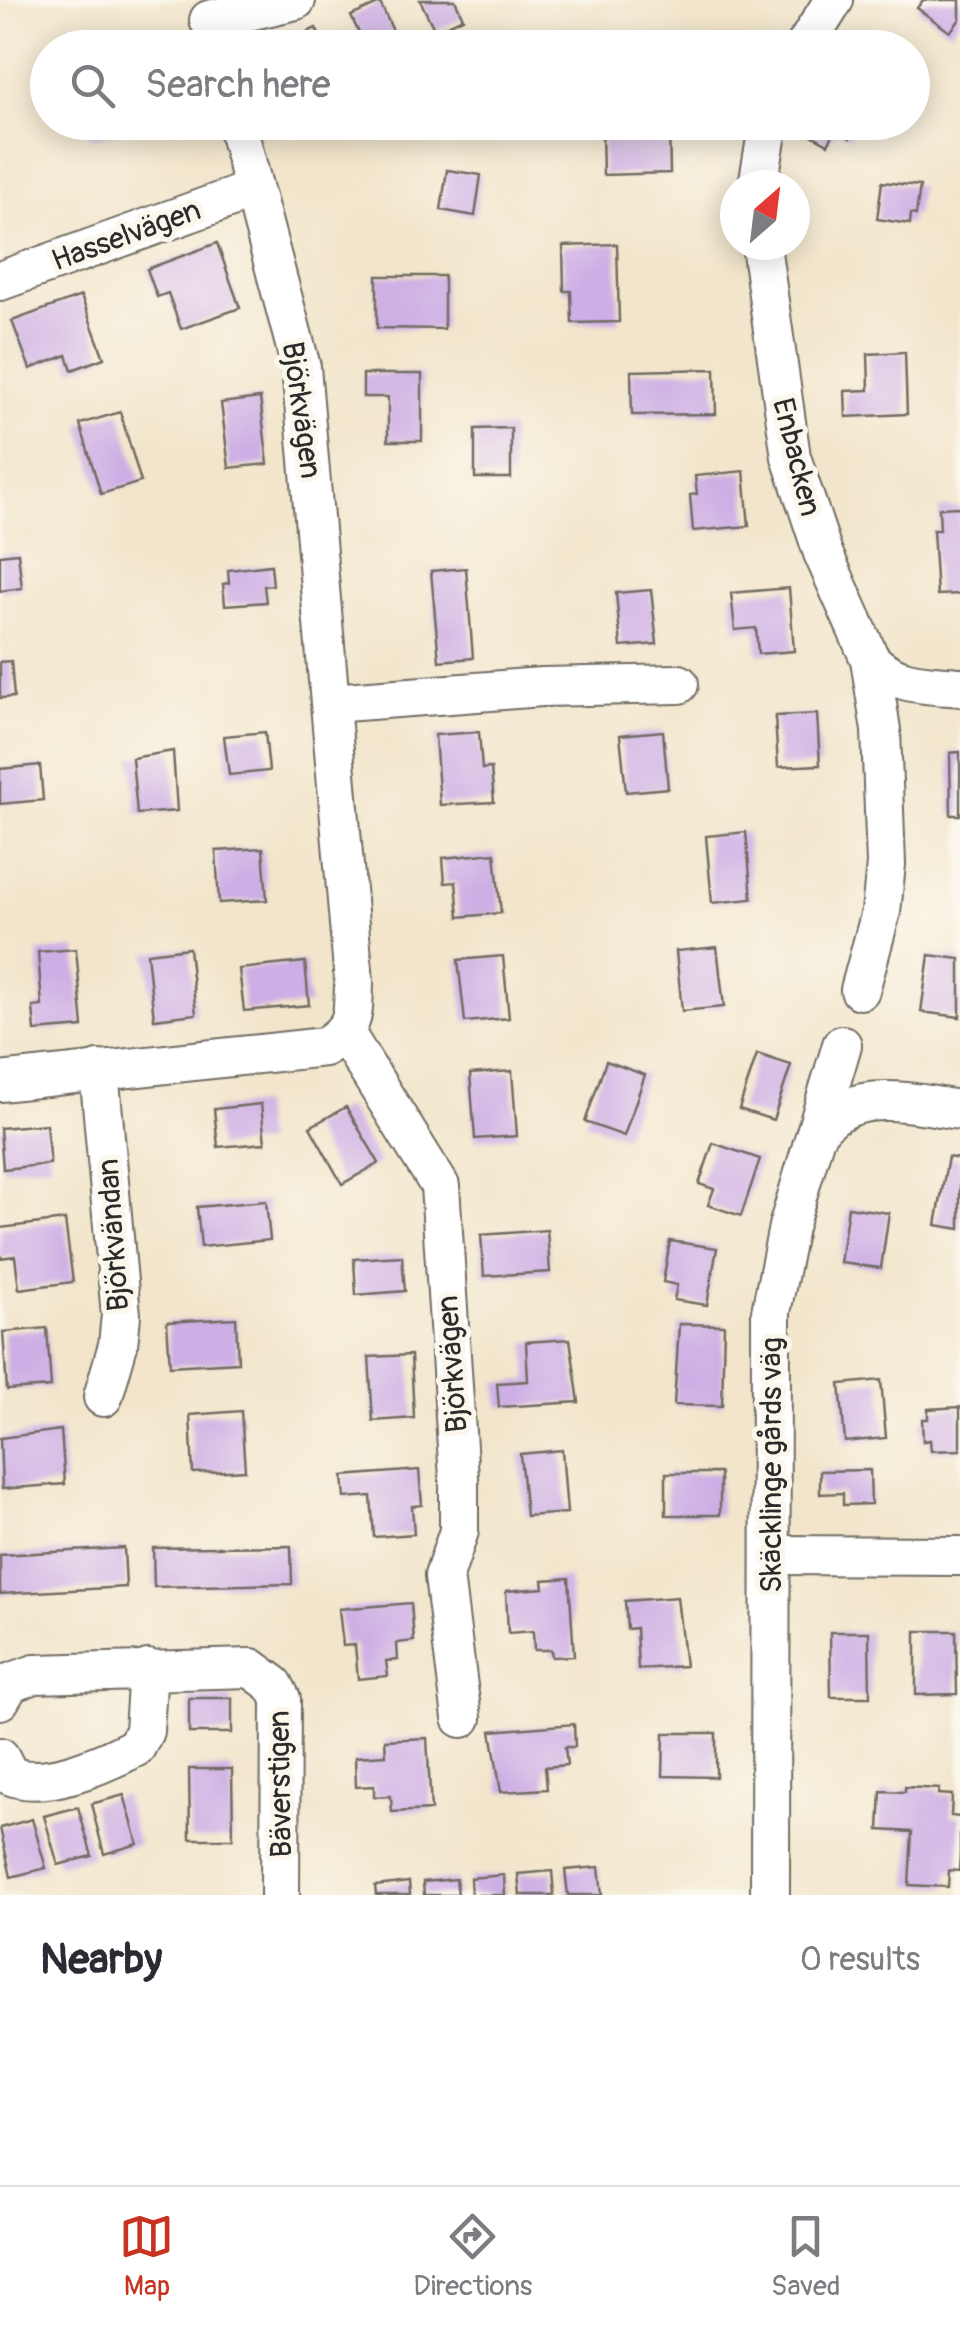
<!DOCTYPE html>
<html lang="en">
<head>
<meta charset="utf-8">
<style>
  :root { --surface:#fff; --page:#f2f2f3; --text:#2b2b33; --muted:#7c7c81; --line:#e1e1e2; --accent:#c8321e }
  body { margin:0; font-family:Pangolin,sans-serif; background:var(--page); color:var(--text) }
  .compass { position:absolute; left:720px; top:170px; width:90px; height:90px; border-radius:50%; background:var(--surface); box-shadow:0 5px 25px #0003; rotate:28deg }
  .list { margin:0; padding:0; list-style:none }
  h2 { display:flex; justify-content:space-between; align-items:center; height:130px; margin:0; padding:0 40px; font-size:42px }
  h2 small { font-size:32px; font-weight:400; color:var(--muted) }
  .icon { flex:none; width:55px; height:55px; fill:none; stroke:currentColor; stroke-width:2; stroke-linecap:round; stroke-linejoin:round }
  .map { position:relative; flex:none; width:960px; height:1895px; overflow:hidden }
  .search { position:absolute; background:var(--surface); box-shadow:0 5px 25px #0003; left:30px; right:30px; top:30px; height:110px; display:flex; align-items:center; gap:25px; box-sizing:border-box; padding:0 35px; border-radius:55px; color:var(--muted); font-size:38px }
  .sheet { height:290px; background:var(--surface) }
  nav { display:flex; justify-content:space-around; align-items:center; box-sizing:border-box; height:140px; border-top:2px solid var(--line); background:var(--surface); font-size:28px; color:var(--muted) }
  nav a { display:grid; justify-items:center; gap:5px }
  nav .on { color:var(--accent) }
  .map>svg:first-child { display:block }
</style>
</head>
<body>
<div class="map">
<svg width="960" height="1895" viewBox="0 0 960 1895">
  <rect width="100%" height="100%" fill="#fbf7ec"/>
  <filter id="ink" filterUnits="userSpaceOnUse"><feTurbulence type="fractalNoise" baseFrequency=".01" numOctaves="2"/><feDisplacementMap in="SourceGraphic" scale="20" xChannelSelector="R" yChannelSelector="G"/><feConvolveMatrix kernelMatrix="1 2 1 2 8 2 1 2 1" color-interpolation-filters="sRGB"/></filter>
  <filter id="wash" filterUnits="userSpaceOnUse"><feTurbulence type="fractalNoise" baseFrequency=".0048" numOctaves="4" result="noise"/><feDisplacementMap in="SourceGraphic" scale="40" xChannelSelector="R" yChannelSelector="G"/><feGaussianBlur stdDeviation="2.25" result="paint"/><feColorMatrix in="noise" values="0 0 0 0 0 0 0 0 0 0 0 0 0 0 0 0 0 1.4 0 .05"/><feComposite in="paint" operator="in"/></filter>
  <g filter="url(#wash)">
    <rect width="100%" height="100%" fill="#f2e5cb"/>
    <g id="blocks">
      <g fill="#ceafe5">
        <path d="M420,0H455L463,18L435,31Z"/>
        <path d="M923,0H960V19L950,32L917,8Z"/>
        <path d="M380,3L401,48H366L351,16Z"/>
        <path d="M316,28L325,48H290L288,42Z"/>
        <path d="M88,122H129L131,128L92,139Z"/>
        <path d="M807,122H858L850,138L836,130L828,144L803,130Z"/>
        <path d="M669,128L670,173L603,175L602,130Z"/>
        <path d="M447,170L481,175L475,216L441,210Z"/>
        <path d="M882,182L920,186L916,215L911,214L910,224L877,219Z"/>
        <path d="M217,243L240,308L181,329L168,293L157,297L147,269Z"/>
        <path d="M617,244L619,322L572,323L571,291H564L563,246Z"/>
        <path d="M377,276H444V329L377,328Z"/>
        <path d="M81,296L104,358L72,370L67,355L30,369L12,321Z"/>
        <path d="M905,352L907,414L846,417L845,391L869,390L868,354Z"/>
        <path d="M715,369L716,414L632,415L631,371Z"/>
        <path d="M363,374H422V441H388V397H363Z"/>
        <path d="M260,398L268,464L229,468L221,403Z"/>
        <path d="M120,412L141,482L101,494L80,424Z"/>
        <path d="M511,428V478H475V429Z"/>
        <path d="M744,471L749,526L693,531L690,495L697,494L695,476Z"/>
        <path d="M960,507V594L937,595L933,530H940L939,508Z"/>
        <path d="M18,553L22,588L0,591V555Z"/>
        <path d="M271,565L273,585L264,586L266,602L225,605L223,584L229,583L228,570Z"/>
        <path d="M466,568L473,658L439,661L431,571Z"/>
        <path d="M789,588L794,651L758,654L756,628L735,630L731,593Z"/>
        <path d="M651,590L657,644L621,647L616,593Z"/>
        <path d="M11,661L14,697L0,698V662Z"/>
        <path d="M817,714L820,765L778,767L775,716Z"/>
        <path d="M663,731L668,788L626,792L620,735Z"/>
        <path d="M265,732L269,771L229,775L224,736Z"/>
        <path d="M479,732L482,769L491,768L494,802L440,805L435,735Z"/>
        <path d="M173,751L177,811L137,814L132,758Z"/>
        <path d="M960,752V815H951L950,753Z"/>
        <path d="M40,765L43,800L0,804V769Z"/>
        <path d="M746,832L752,899L712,903L706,836Z"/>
        <path d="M263,848L267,900L219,903L216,851Z"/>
        <path d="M495,853L501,913L459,917L456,882L445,883L443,858Z"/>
        <path d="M717,947L724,1007L682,1011L676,951Z"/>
        <path d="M189,948L196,1014L154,1019L147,953Z"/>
        <path d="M76,949L83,1027L35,1031L33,1007L42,1006L38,952Z"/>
        <path d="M929,955L960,959V1017L921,1012Z"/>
        <path d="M503,956L509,1018L465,1022L458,960Z"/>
        <path d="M305,962L309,1005L244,1011L239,969Z"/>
        <path d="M757,1054L791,1065L773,1120L739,1109Z"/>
        <path d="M606,1061L645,1075L624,1136L585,1122Z"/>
        <path d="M512,1071L517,1136L475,1139L470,1074Z"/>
        <path d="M261,1104L265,1143L218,1147L214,1109Z"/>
        <path d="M346,1107L379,1163L342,1184L310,1127Z"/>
        <path d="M46,1124L50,1164L3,1169L0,1128Z"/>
        <path d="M713,1143L760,1159L741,1216L708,1205L714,1189L699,1184Z"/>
        <path d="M948,1157L960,1159V1229L936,1225Z"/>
        <path d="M266,1201L270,1240L201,1247L197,1207Z"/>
        <path d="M848,1207L889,1213L881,1268L840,1263Z"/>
        <path d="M65,1220L73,1282L19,1289L15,1256L0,1258V1228Z"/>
        <path d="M547,1230L550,1272L484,1276L481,1235Z"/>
        <path d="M670,1241L717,1248L707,1305L674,1300L677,1285L663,1282Z"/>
        <path d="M402,1256L405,1291L356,1295L354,1259Z"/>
        <path d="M236,1318L238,1362L170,1366L167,1322Z"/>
        <path d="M679,1324L724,1325L722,1406L674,1405Z"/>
        <path d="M47,1328L51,1387L7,1390L3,1332Z"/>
        <path d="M570,1339L579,1402L499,1407L497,1383L528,1381L526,1342Z"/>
        <path d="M411,1355L414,1418L373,1421L369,1357Z"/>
        <path d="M881,1380L886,1438L845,1442L840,1384Z"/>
        <path d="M960,1407V1450L931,1451L930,1440L923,1441L922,1419H928V1409Z"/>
        <path d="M241,1411L245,1470L193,1473L190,1415Z"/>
        <path d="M61,1430L65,1484L2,1489L0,1438Z"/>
        <path d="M562,1450L567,1513L526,1516L520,1454Z"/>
        <path d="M419,1470L422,1505L412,1506L414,1534L374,1537L371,1496L345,1498L343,1476Z"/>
        <path d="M870,1470L871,1504L843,1505V1493L820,1494V1471Z"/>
        <rect x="666" y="1473" width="54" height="42"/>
        <path d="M291,1546L292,1584L154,1587L153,1548Z"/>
        <path d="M124,1548L126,1587L0,1594V1555Z"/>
        <path d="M569,1578L574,1656L552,1657L551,1650H534L533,1631L508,1633L506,1591L544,1588L543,1580Z"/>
        <path d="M677,1597L685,1666L638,1669L636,1628L627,1629L625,1601Z"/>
        <path d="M411,1603L414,1641L397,1643L398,1660L386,1661L388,1676L358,1679L355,1645L343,1646L339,1609Z"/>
        <path d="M916,1631H956L957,1694L916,1695Z"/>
        <path d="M830,1632H869L870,1697H831Z"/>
        <rect x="189" y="1698" width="43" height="35"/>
        <path d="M574,1724L575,1747H565L567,1765L545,1767L547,1789L501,1792L491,1731Z"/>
        <path d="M664,1733H716V1777L663,1776Z"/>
        <path d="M427,1738L431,1810L392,1812L391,1796L374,1797V1786L356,1787L355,1757L386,1755L385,1740Z"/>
        <path d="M189,1769H232L233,1839H190Z"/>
        <path d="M905,1787L939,1789L938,1794L952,1795L951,1816L960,1817V1854L959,1871L949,1870L948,1887L909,1885L912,1832L879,1830L881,1791L905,1792Z"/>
        <path d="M124,1795L138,1844L104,1854L91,1804Z"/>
        <path d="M78,1807L92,1856L58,1865L44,1816Z"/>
        <path d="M32,1819L46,1868L11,1877L0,1828Z"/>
        <path d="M599,1867L602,1895H568L565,1870Z"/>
        <path d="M552,1871L554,1895H520L518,1874Z"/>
        <path d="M504,1875L505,1895H471L470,1878Z"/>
        <path d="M456,1879L458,1895H424L423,1882Z"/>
        <path d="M409,1882L410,1895H376L375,1886Z"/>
      </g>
    </g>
  </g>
  <g filter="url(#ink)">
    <use href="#blocks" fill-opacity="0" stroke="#716c63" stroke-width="2.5"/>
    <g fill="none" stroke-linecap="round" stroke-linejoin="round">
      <g stroke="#716c63" stroke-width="42">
        <g id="minor">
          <path d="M209,20L296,0"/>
          <path d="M804,48L834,0"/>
          <path d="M758,185L769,122"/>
          <path d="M761,245L791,457L823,553L870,659L881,730L886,864L881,912L860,990"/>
          <path d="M0,281L253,190"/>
          <path d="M870,659C894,686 927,684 960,687"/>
          <path d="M331,703L542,687L679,684"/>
          <path d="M345,1033L440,1186L459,1478V1531L444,1576L462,1718"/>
          <path d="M99,1070L121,1315L118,1345L103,1397"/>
          <path d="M0,1082L324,1047C355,1027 353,1018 354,982L301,367L236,122"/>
          <path d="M816,1134C849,1085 910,1103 960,1110"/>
          <path d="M772,1555L960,1556"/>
          <path d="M0,1700L10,1683L35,1674L251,1668L274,1685L281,1699L280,1895"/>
          <path d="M0,1757L9,1775C44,1791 103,1764 136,1747L144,1731L148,1669"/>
          <path d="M770,1895L771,1312L788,1227L842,1045"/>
        </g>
      </g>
      <use href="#minor" stroke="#fff" stroke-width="38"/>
    </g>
  </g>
  <g text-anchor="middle" stroke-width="10" stroke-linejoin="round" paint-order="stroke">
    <g font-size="30" fill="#2b2b2b" stroke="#fbf7ec">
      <text transform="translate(126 235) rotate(-20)" y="10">Hasselvägen</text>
      <text transform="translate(302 410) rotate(82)" y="10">Björkvägen</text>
      <text transform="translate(797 457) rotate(76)" y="10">Enbacken</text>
      <text transform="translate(113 1235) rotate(-94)" y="10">Björkvändan</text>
      <text transform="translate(452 1364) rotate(-94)" y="10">Björkvägen</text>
      <text transform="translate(771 1465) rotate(-90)" y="10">Skäcklinge gårds väg</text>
      <text transform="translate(280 1784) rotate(-91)" y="10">Bäverstigen</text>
    </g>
  </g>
</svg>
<svg class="compass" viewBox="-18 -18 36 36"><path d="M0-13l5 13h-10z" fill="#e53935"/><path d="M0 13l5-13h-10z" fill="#7c7c81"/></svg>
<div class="search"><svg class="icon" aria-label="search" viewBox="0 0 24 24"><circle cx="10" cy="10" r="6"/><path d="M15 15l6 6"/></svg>Search here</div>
</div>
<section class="sheet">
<h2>Nearby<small>0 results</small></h2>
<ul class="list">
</ul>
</section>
<nav>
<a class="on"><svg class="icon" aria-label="map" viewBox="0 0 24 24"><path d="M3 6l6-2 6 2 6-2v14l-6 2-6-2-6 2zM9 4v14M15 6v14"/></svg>Map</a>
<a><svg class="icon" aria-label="directions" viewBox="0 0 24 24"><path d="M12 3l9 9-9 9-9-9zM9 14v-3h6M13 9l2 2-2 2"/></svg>Directions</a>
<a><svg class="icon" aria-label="saved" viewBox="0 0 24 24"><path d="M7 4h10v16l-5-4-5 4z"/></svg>Saved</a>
</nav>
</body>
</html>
